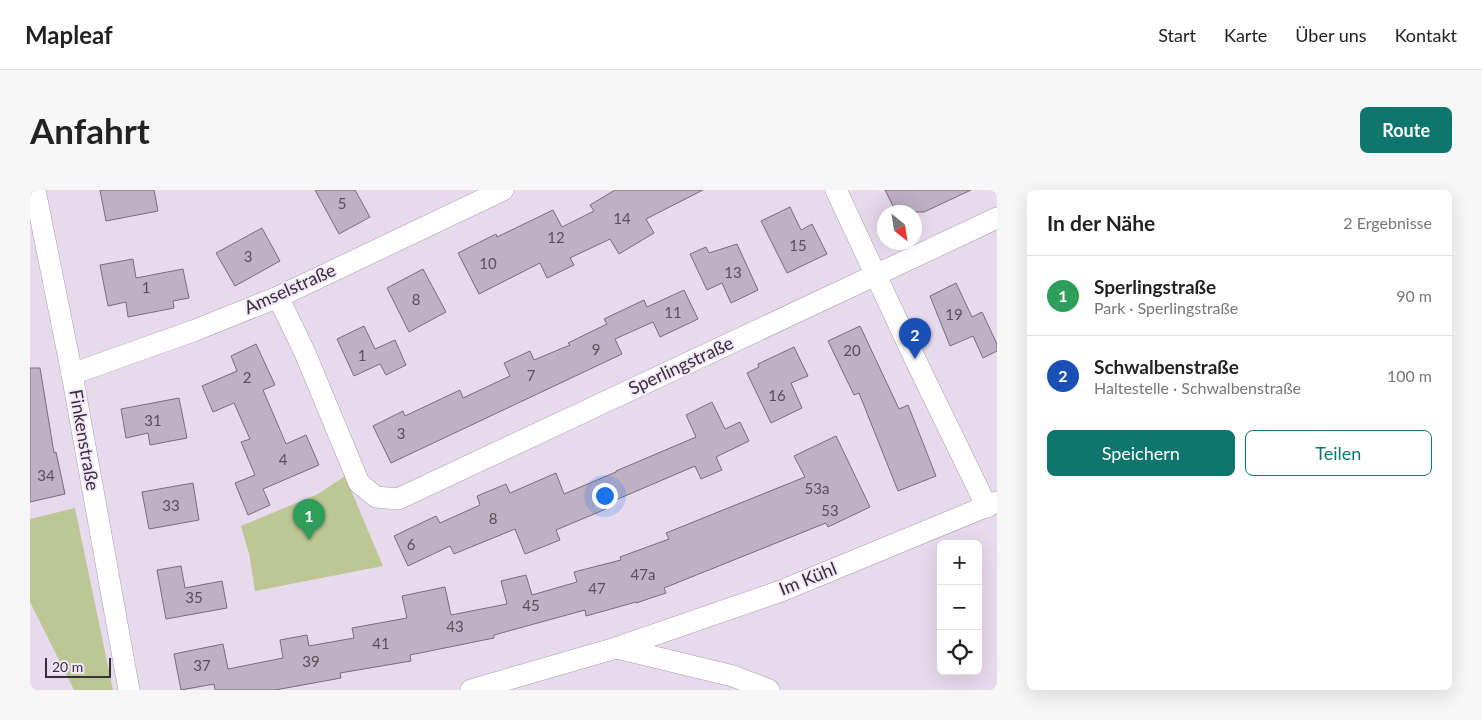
<!DOCTYPE html>
<html lang="de">
<head>
<meta charset="utf-8">
<style>
  :root { --surface:#fff; --page:#f6f6f6; --text:#222; --muted:#767676; --line:#e0e0e0; --accent:#0f766e }
  body { margin:0; font-family:Lato,sans-serif; background:var(--page); color:var(--text) }
  .controls { position:absolute; right:15px; bottom:15px; display:grid; overflow:hidden; border-radius:8px; box-shadow:0 5px 20px #0002 }
  .controls button { width:45px; height:45px; display:grid; place-items:center; padding:0; border:0; border-bottom:1px solid var(--line); background:var(--surface); color:var(--text); font:25px sans-serif }
  .compass { position:absolute; left:847px; top:15px; width:45px; height:45px; border-radius:50%; background:var(--surface); box-shadow:0 5px 20px #0002; rotate:150deg }
  .scale { position:absolute; left:15px; bottom:12px; width:66px; box-sizing:border-box; padding-left:5px; border:2px solid #363139; border-top:0; font-size:14px; line-height:18px; white-space:nowrap; color:#363139; -webkit-text-stroke:4px #f4e7fa; paint-order:stroke }
  .you { position:absolute; left:574px; top:305px; width:18px; height:18px; margin:-12px; border:4px solid #fff; border-radius:50%; background:#1a73e8; box-shadow:0 0 0 8px #1a73e833 }
  .badge { display:grid; place-items:center; width:32px; height:32px; border-radius:50%; background:var(--accent); color:#fff; font-size:16px; font-weight:700 }
  .pin { position:absolute; translate:-50% -41px; filter:drop-shadow(0 1px 2px #0008) }
  .pin::after { content:''; position:absolute; top:26px; width:18px; height:15px; background:inherit; clip-path:polygon(0 0,100% 0,50% 100%) }
  .list { margin:0; padding:0; list-style:none }
  h2 { display:flex; justify-content:space-between; align-items:center; height:65px; margin:0; padding:0 20px; font-size:21px }
  h2 small { font-size:16px; font-weight:400; color:var(--muted) }
  .list li { display:grid; grid-template-columns:32px 1fr auto; gap:15px; align-items:center; box-sizing:border-box; height:80px; padding:0 20px; border-top:1px solid var(--line) }
  .list b { display:block; font-size:19px; white-space:nowrap }
  .list p { margin:0; font-size:16px; white-space:nowrap; color:var(--muted) }
  .list em { font-size:16px; font-style:normal; color:var(--muted) }
  .actions { display:flex; gap:10px; padding:15px 20px }
  .actions a { flex:1; padding:11px 0; border:1px solid var(--accent); border-radius:8px; text-align:center; font-size:18px; color:var(--accent) }
  .actions .main { background:var(--accent); color:#fff }
  .icon { flex:none; width:28px; height:28px; fill:none; stroke:currentColor; stroke-width:2; stroke-linecap:round; stroke-linejoin:round }
  .map { position:relative; flex:none; width:967px; height:500px; overflow:hidden; border-radius:8px }
  header { display:flex; align-items:center; gap:30px; box-sizing:border-box; height:70px; padding:0 25px; background:var(--surface); border-bottom:1px solid var(--line) }
  header strong { font-size:24px }
  nav { display:flex; gap:28px; margin-inline-start:auto; font-size:18px }
  .intro { display:flex; align-items:center; justify-content:space-between; box-sizing:border-box; height:120px; padding:0 30px }
  h1 { margin:0; font-size:35px }
  .button { padding:12px 22px; border-radius:8px; background:var(--accent); color:#fff; font-size:18px; font-weight:700 }
  main { display:flex; gap:30px; padding:0 30px }
  aside { flex:1; background:var(--surface); border-radius:8px; box-shadow:0 5px 20px #0002 }
  .map>svg:first-child { display:block }
</style>
</head>
<body>
<header>
<strong>Mapleaf</strong>
<nav><a>Start</a><a>Karte</a><a>Über uns</a><a>Kontakt</a></nav>
</header>
<div class="intro"><h1>Anfahrt</h1><a class="button">Route</a></div>
<main>
<div class="map">
<svg width="967" height="500" viewBox="0 0 967 500">
  <rect width="100%" height="100%" fill="#e7daed"/>
  <g fill="#bdc795">
    <path d="M315,286L353,376L225,401L219,364L211,336L288,304Z"/>
    <path d="M45,318L83,500H44L0,412V329Z"/>
  </g>
  <g fill="#beb1c4" stroke="#786c7d">
    <path d="M70,0H124L128,21L76,31Z"/>
    <path d="M285,0H325L340,27L309,44Z"/>
    <path d="M585,0H673L616,29L624,43L589,64L580,49L540,68L544,75L517,88L510,73L449,104L428,63L466,44L467,47L523,20L532,37L564,21L560,15Z"/>
    <path d="M855,0H941L894,22H866Z"/>
    <path d="M760,17L771,40L782,34L797,64L757,83L731,31Z"/>
    <path d="M232,38L250,71L205,96L186,63Z"/>
    <path d="M707,54L728,100L701,113L692,93L677,100L660,64L676,57L679,63Z"/>
    <path d="M103,69L106,88L153,79L159,108L143,111L144,118L98,127L96,112L78,116L70,75Z"/>
    <path d="M393,79L416,122L379,142L357,98Z"/>
    <path d="M926,93L942,127L952,122L967,154V161L953,168L943,146L920,156L900,106Z"/>
    <path d="M654,100L668,129L630,147L623,132L585,149L592,164L361,273L343,236L373,221L375,226L430,200L433,208L480,186L474,173L500,161L504,170L540,155L538,153L577,134L574,129L614,110L617,117Z"/>
    <path d="M334,136L345,159L365,150L376,175L356,185L350,174L324,186L307,149Z"/>
    <path d="M830,136L869,219L878,215L906,286L868,301L829,203L824,205L798,151Z"/>
    <path d="M226,154L245,195L233,200L256,254L276,245L289,275L233,299L240,315L218,325L205,293L225,285L211,252L220,249L204,213L183,222L172,196L207,181L201,166Z"/>
    <path d="M764,157L778,186L761,193L772,218L741,233L717,183L729,177L728,174Z"/>
    <path d="M0,178H10L24,263L26,262L35,304L0,312Z"/>
    <path d="M149,208L157,248L120,255L118,243L96,248L91,219Z"/>
    <path d="M682,212L695,239L710,232L719,251L686,267L692,280L671,289L665,276L574,315L576,319L526,340L530,350L495,364L485,339L424,364L420,356L378,376L364,346L406,326L410,333L450,315L447,306L476,294L480,303L526,283L534,304L586,282V281L666,247L656,225Z"/>
    <path d="M806,246L840,317L798,337L796,333L634,398L636,403L606,413V412L556,426L555,420L464,445V448L380,465L381,471L310,483L311,488L245,500H185L184,494L151,500L144,464L193,454L198,479L253,468L250,450L277,445L279,456L324,448L322,438L377,428L372,406L415,397L421,425L477,414L471,391L496,385L502,405L547,392L544,382L591,370L590,367L639,349L636,343L775,287L764,266Z"/>
    <path d="M163,293L169,330L119,339L112,302Z"/>
    <path d="M151,376L155,398L192,391L197,418L136,429L127,380Z"/>
  </g>
  <g fill="none" stroke-linecap="round" stroke-linejoin="round">
    <g stroke="#a99daf" stroke-width="22">
      <g id="street">
        <path d="M5,0L42,184L99,500"/>
        <path d="M806,0L885,169L957,317"/>
        <path d="M248,107L275,163L329,293L346,307L368,309L967,28"/>
        <path d="M42,184L163,141L248,107L473,0"/>
        <path d="M587,458L703,486L739,500"/>
        <path d="M441,500L586,458L751,401L967,312"/>
      </g>
    </g>
    <use href="#street" stroke="#fff" stroke-width="21"/>
  </g>
  <g text-anchor="middle" stroke-width="4" stroke-linejoin="round" paint-order="stroke">
    <g font-size="15" fill="#58515c">
      <text x="312" y="19">5</text>
      <text x="592" y="34">14</text>
      <text x="526" y="53">12</text>
      <text x="768" y="61">15</text>
      <text x="218" y="72">3</text>
      <text x="458" y="79">10</text>
      <text x="703" y="88">13</text>
      <text x="116" y="103">1</text>
      <text x="386" y="115">8</text>
      <text x="643" y="128">11</text>
      <text x="924" y="130">19</text>
      <text x="566" y="165">9</text>
      <text x="822" y="166">20</text>
      <text x="332" y="171">1</text>
      <text x="501" y="191">7</text>
      <text x="217" y="193">2</text>
      <text x="747" y="211">16</text>
      <text x="123" y="236">31</text>
      <text x="371" y="249">3</text>
      <text x="253" y="275">4</text>
      <text x="16" y="291">34</text>
      <text x="787" y="304">53a</text>
      <text x="141" y="321">33</text>
      <text x="800" y="326">53</text>
      <text x="463" y="334">8</text>
      <text x="381" y="360">6</text>
      <text x="613" y="390">47a</text>
      <text x="567" y="404">47</text>
      <text x="164" y="413">35</text>
      <text x="501" y="421">45</text>
      <text x="425" y="442">43</text>
      <text x="351" y="459">41</text>
      <text x="281" y="477">39</text>
      <text x="172" y="481">37</text>
    </g>
    <g font-size="18" fill="#363139" stroke="#f4e7fa">
      <text transform="translate(260 99) rotate(-24)" y="6">Amselstraße</text>
      <text transform="translate(651 176) rotate(-25)" y="6">Sperlingstraße</text>
      <text transform="translate(54 250) rotate(80)" y="6">Finkenstraße</text>
      <text transform="translate(778 389) rotate(-22)" y="6">Im Kühl</text>
    </g>
  </g>
</svg>
<div class="controls">
<button>+</button>
<button>−</button>
<button><svg class="icon" aria-label="locate" viewBox="0 0 24 24"><circle cx="12" cy="12" r="6"/><path d="M12 2v4M12 18v4M2 12h4M18 12h4"/></svg></button>
</div>
<svg class="compass" viewBox="-18 -18 36 36"><path d="M0-13l5 13h-10z" fill="#e53935"/><path d="M0 13l5-13h-10z" fill="#767676"/></svg>
<div class="scale">20 m</div>
<div class="you"></div>
<div class="pin badge" style="left:279px;top:350px;background:#2e9e5b">1</div>
<div class="pin badge" style="left:885px;top:169px;background:#1a4fb4">2</div>
</div>
<aside>
<h2>In der Nähe<small>2 Ergebnisse</small></h2>
<ul class="list">
<li><span class="badge" style="background:#2e9e5b">1</span><div><b>Sperlingstraße</b><p>Park · Sperlingstraße</p></div><em>90 m</em></li>
<li><span class="badge" style="background:#1a4fb4">2</span><div><b>Schwalbenstraße</b><p>Haltestelle · Schwalbenstraße</p></div><em>100 m</em></li>
</ul>
<div class="actions"><a class="main">Speichern</a><a>Teilen</a></div>
</aside>
</main>
</body>
</html>
